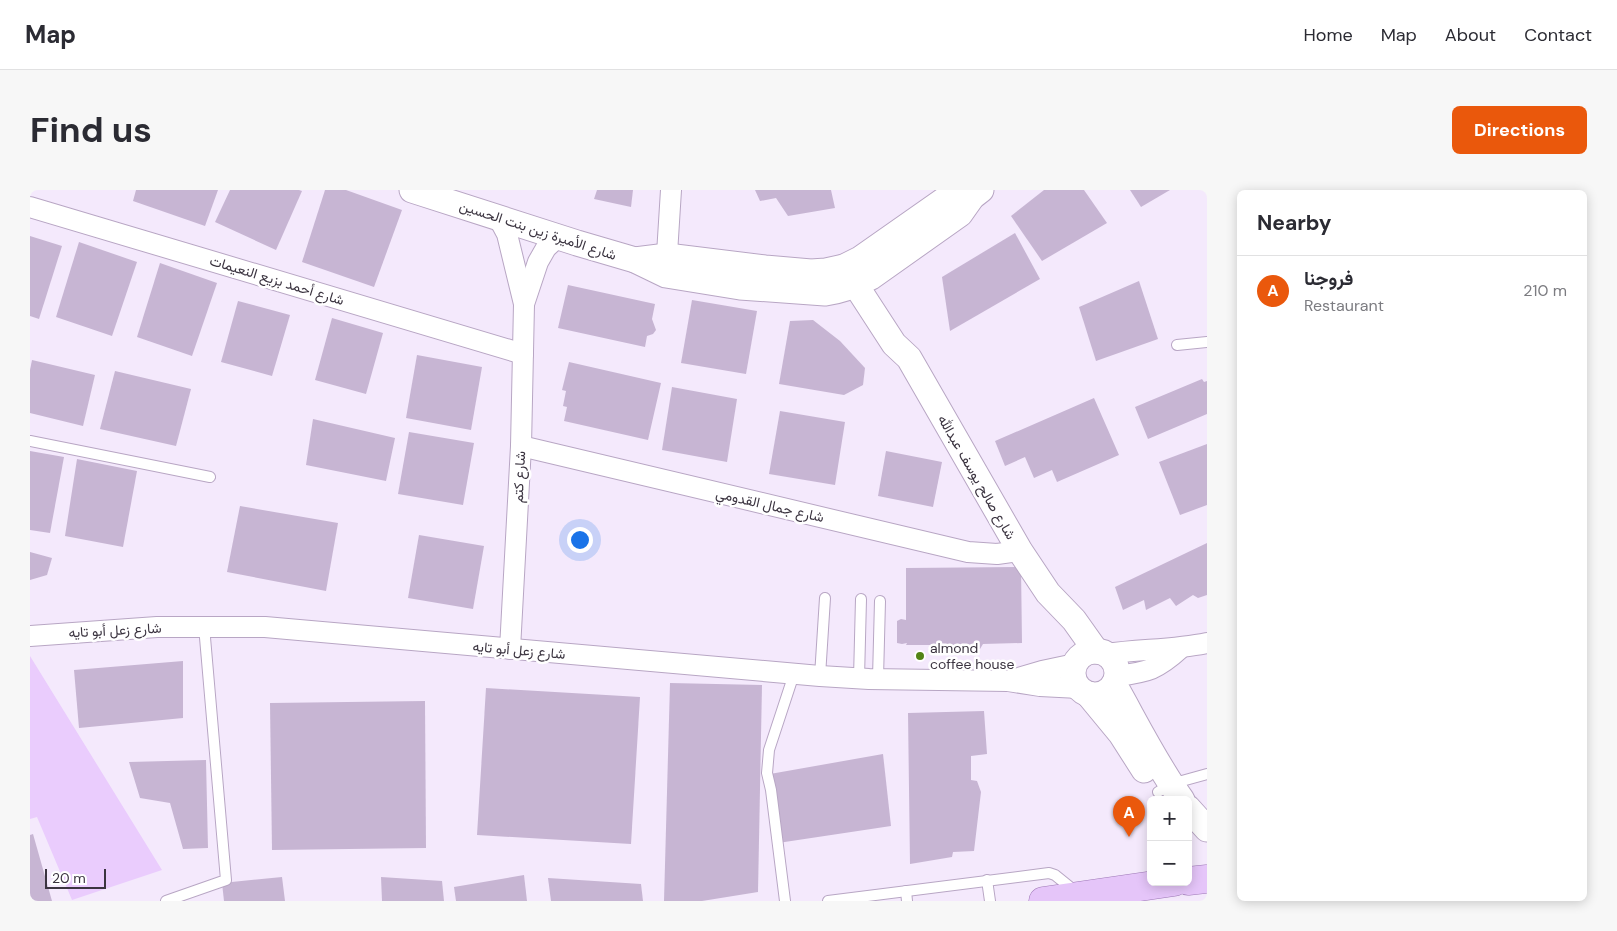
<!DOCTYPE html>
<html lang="en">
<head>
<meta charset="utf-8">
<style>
  :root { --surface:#fff; --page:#f7f7f7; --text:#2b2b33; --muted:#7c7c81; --line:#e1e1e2; --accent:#ea580c }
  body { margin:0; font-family:"DM Sans",Vazirmatn,sans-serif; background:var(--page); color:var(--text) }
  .controls { position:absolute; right:15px; bottom:15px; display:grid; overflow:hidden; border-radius:8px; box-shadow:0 2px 12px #0003 }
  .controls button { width:45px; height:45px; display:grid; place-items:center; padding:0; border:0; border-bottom:1px solid var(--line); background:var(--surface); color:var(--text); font:25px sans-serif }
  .scale { position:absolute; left:15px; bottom:12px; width:61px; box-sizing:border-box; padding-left:5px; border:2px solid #3b3440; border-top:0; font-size:14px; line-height:18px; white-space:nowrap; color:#3b3440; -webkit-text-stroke:4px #fff; paint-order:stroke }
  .you { position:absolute; left:549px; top:349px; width:18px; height:18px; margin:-12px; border:4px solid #fff; border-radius:50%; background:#1a73e8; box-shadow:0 0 0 8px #1a73e833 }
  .badge { display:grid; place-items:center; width:32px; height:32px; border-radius:50%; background:var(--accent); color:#fff; font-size:16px; font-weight:700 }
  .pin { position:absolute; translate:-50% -41px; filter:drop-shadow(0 1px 2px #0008) }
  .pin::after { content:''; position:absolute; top:26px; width:18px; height:15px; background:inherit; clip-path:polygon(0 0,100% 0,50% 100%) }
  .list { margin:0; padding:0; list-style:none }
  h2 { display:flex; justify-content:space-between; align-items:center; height:65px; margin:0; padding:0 20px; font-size:21px }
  h2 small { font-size:16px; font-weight:400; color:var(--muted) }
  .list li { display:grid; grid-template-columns:32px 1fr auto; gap:15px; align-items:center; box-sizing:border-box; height:70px; padding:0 20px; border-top:1px solid var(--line) }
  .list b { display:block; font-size:19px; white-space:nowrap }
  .list p { margin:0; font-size:16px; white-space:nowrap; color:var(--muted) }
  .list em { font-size:16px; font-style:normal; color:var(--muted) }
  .map { position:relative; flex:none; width:1177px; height:711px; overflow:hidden; border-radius:8px }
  header { display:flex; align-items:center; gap:30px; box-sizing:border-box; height:70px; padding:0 25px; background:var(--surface); border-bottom:1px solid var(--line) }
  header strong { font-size:24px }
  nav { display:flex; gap:28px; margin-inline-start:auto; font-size:18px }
  .intro { display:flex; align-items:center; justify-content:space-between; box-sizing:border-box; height:120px; padding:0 30px }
  h1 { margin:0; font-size:35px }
  .button { padding:12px 22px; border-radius:8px; background:var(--accent); color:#fff; font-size:18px; font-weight:700 }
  main { display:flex; gap:30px; padding:0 30px }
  aside { flex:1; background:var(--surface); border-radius:8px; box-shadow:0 2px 12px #0003 }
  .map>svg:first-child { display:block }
</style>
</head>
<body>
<header>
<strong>Map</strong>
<nav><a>Home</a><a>Map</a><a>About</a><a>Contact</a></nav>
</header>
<div class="intro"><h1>Find us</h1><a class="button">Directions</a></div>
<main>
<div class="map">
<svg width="1177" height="711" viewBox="0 0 1177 711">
  <rect width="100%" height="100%" fill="#f4e9fc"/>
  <path fill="#eaccfd" d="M0,466L132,680L42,710L7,627L0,629Z"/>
  <g fill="#c7b5d3">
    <path d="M106,0H188L175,36L103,11Z"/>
    <path d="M200,0H269L272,1L246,60L185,32Z"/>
    <path d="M295,0H316L372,20L344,97L272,72Z"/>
    <path d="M567,0H603L601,17L564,9Z"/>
    <path d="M725,0H801L805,18L758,26L746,8L730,11Z"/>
    <path d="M1014,0H1054L1077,33L1012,71L981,26Z"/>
    <path d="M1100,0H1140L1111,17Z"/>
    <path d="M985,43L1010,89L920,141L912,87Z"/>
    <path d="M0,46L32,56L9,129L0,126Z"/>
    <path d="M49,52L107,72L82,146L26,127Z"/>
    <path d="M130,73L187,93L162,166L107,147Z"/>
    <path d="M1109,91L1128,149L1066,171L1049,117Z"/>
    <path d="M538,95L625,114L622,129L626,140L623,144L617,146L615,157L528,138Z"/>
    <path d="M662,110L727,121L716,184L651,173Z"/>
    <path d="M208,111L260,125L242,186L191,172Z"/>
    <path d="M302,128L353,143L336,204L285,190Z"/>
    <path d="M783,130L810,151L835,178L833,195L814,205L749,194L760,131Z"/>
    <path d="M387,165L452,177L441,240L376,228Z"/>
    <path d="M2,170L65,185L53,236L0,223V180Z"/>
    <path d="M539,172L631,193L618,250L534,231L537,217L533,216L536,201L532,200Z"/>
    <path d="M85,181L161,199L146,256L70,239Z"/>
    <path d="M1172,189L1174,192L1177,191V224L1118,249L1105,217Z"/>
    <path d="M642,197L707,209L697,272L632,260Z"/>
    <path d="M1064,208L1089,265L1027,292L1022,280L1004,288L995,267L975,276L965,251Z"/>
    <path d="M750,221L815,232L805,295L739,284Z"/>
    <path d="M283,229L365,248L356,291L276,275Z"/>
    <path d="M379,242L444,253L433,315L368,304Z"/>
    <path d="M1177,254V315L1150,325L1129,272Z"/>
    <path d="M0,261L34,267L20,343L0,340Z"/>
    <path d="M856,261L912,272L903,317L848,306Z"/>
    <path d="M47,269L107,281L93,357L35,346Z"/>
    <path d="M210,316L308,333L296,401L197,382Z"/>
    <path d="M389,345L454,356L443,419L378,408Z"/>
    <path d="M1177,353V405L1168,408L1163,405L1146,416L1140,408L1116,420L1114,410L1093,420L1085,397Z"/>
    <path d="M0,362L22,368L17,385L0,390Z"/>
    <path d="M991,377L992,453L953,454L950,459L921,460L917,455H876L877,453L872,454L867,453V431L871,429L876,430V378Z"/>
    <path d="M153,471V528L49,538L44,480Z"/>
    <path d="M640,493L732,495L728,702L672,711H634Z"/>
    <path d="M456,498L610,507L601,654L447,645Z"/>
    <path d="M395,511L396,658L242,660L240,513Z"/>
    <path d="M954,521L957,564L941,566V590L947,591L951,602L944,661L923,662L922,667L880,674L878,523Z"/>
    <path d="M853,564L861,636L748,653L740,584Z"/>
    <path d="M176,570L178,658L153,659L140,613L110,608L99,572Z"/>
    <path d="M3,644L22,711H0V645Z"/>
    <path d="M494,685L497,711H426L424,697Z"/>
    <path d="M252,687L255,711H194L192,693Z"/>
    <path d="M351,687L412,691L414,711H352Z"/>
    <path d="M518,688L611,694L613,711H521Z"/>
  </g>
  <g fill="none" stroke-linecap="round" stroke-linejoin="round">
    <g stroke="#b8a6c4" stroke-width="12">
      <g id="service">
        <path d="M1147,155L1177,152"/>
        <path d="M0,251L180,287"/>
        <path d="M790,486L795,408"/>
        <path d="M829,488L831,409"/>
        <path d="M848,488L850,411"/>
        <path d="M1128,602L1141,594L1177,584"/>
        <path d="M957,690L960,711"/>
        <path d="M876,701L877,711"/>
        <path d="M136,711L196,690L174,436"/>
        <path d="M755,711L741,600L737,583L739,560L764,484"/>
        <path d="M798,711L1019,683L1025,685L1046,702"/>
      </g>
    </g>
    <g stroke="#b8a6c4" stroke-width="22">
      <g id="minor">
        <path d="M0,17L493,164"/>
        <path d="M468,27L477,44L494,114L491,256L480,459"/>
        <path d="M636,80L641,0"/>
        <path d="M494,114L508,72L516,58L528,47"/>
        <path d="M491,256L938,362L967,364L990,361"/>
        <path d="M0,446L127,437H235L790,486L839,489L978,491L1010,496L1049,498"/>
        <path d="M1076,464C1110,459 1144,460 1177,453"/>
        <path d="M1087,486C1118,482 1127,480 1151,458"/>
        <path d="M982,490L1012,481L1045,474"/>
      </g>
    </g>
    <g stroke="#b8a6c4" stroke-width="27">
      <g id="tertiary">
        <path d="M382,0L547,53L605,70L636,85L710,97L795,103C812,101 826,95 841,87L930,24L942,7L951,0"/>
        <path d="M605,70L637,66L735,78L781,82L796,81L814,77L830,69L917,8L942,7"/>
        <path d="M814,77L864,154L879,168L990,361L1018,403L1044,430L1066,461"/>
        <circle cx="1065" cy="483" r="22"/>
        <path d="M1084,494C1106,533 1126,574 1152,610"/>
        <path d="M1058,504L1091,544L1114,580"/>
        <path d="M1158,618L1177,639"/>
      </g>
    </g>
    <g stroke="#9e79b6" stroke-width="29">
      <g id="primary">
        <path d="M1158,691L1177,689"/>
        <path d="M1013,711L1144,692"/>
      </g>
    </g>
    <use href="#service" stroke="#fff" stroke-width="10"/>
    <use href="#minor" stroke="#fff" stroke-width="20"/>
    <use href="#tertiary" stroke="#fff" stroke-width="25"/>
    <use href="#primary" stroke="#e5c5f9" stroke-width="28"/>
  </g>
  <circle fill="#538416" stroke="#fff" stroke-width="2" cx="890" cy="466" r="5"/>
  <g text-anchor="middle" stroke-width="5" stroke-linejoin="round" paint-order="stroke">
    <g font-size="14" fill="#3b3440" stroke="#fff">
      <text transform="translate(508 40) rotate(18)" y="5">شارع الأميرة زين بنت الحسين</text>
      <text transform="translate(247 90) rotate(17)" y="5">شارع أحمد بزيع النعيمات</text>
      <text transform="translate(489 287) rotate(-87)" y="5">شارع كتم</text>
      <text transform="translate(947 287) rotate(60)" y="5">شارع صالح يوسف عبدالله</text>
      <text transform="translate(740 315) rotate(13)" y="5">شارع جمال القدومي</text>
      <text transform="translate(85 440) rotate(-3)" y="5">شارع زعل أبو تايه</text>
      <text transform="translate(489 460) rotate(5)" y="5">شارع زعل أبو تايه</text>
    </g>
    <g font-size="14" fill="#3b3440" stroke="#fff" text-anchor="start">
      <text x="900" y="463">almond<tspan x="900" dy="16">coffee house</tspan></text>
    </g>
  </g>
</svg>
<div class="controls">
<button>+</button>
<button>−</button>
</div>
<div class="scale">20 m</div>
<div class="you"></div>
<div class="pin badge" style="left:1099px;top:647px">A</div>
</div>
<aside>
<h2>Nearby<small></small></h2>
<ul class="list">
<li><span class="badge">A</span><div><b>فروجنا</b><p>Restaurant</p></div><em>210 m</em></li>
</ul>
</aside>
</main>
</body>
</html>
